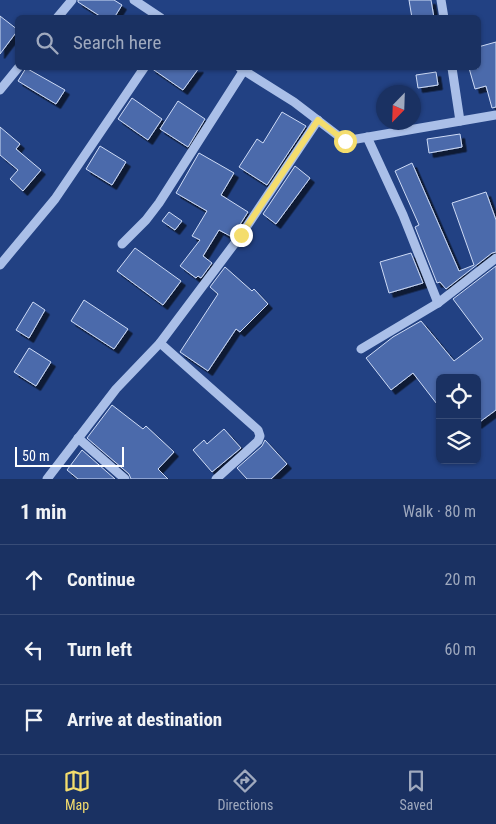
<!DOCTYPE html>
<html lang="en">
<head>
<meta charset="utf-8">
<style>
  :root { --surface:#1a3162; --page:#273d6b; --text:#f1f3f6; --muted:#9fa9be; --line:#384c77; --accent:#f4dd6d }
  body { margin:0; font-family:"Roboto Condensed",sans-serif; background:var(--page); color:var(--text) }
  .controls { position:absolute; right:15px; bottom:15px; display:grid; overflow:hidden; border-radius:8px; box-shadow:0 1px 4px #0004 }
  .controls button { width:45px; height:45px; display:grid; place-items:center; padding:0; border:0; border-bottom:1px solid var(--line); background:var(--surface); color:var(--text); font:25px sans-serif }
  .compass { position:absolute; left:376px; top:85px; width:45px; height:45px; border-radius:50%; background:var(--surface); box-shadow:0 1px 4px #0004; rotate:203deg }
  .scale { position:absolute; left:15px; bottom:12px; width:109px; box-sizing:border-box; padding-left:5px; border:2px solid #fff; border-top:0; font-size:14px; line-height:18px; white-space:nowrap; color:#fff; -webkit-text-stroke:4px #224183; paint-order:stroke }
  .stop { position:absolute; width:15px; height:15px; margin:-11px; border:4px solid #f4dd6d; border-radius:50%; background:#fff }
  .stop.end { background:#f4dd6d; border-color:#fff; box-shadow:0 1px 5px #0008 }
  .list { margin:0; padding:0; list-style:none }
  h2 { display:flex; justify-content:space-between; align-items:center; height:65px; margin:0; padding:0 20px; font-size:21px }
  h2 small { font-size:16px; font-weight:400; color:var(--muted) }
  .list li { display:grid; grid-template-columns:32px 1fr auto; gap:15px; align-items:center; box-sizing:border-box; height:70px; padding:0 20px; border-top:1px solid var(--line) }
  .list b { display:block; font-size:19px; white-space:nowrap }
  .list em { font-size:16px; font-style:normal; color:var(--muted) }
  .icon { flex:none; width:28px; height:28px; fill:none; stroke:currentColor; stroke-width:2; stroke-linecap:round; stroke-linejoin:round }
  .map { position:relative; flex:none; width:496px; height:479px; overflow:hidden }
  .search { position:absolute; background:var(--surface); box-shadow:0 1px 4px #0004; left:15px; right:15px; top:15px; height:55px; display:flex; align-items:center; gap:12px; box-sizing:border-box; padding:0 18px; border-radius:8px; color:var(--muted); font-size:19px }
  .sheet { height:275px; background:var(--surface) }
  nav { display:flex; justify-content:space-around; align-items:center; box-sizing:border-box; height:70px; border-top:1px solid var(--line); background:var(--surface); font-size:14px; color:var(--muted) }
  nav a { display:grid; justify-items:center; gap:2px }
  nav .on { color:var(--accent) }
  .map>svg:first-child { display:block }
</style>
</head>
<body>
<div class="map">
<svg width="496" height="479" viewBox="0 0 496 479">
  <defs>
    <filter id="shadow"><feDropShadow dx="4.5" dy="4.5" stdDeviation="0" flood-color="#0009"/></filter>
  </defs>
  <rect width="100%" height="100%" fill="#224183"/>
  <g fill="#4b6aab" stroke="#cedbf6" filter="url(#shadow)">
    <path d="M78,0H114L122,5L114,18H103L78,2Z"/>
    <path d="M409,0H431L434,18H412Z"/>
    <path d="M0,16L18,30L0,54Z"/>
    <path d="M496,42V107L492,108L486,86L475,89L469,68H478V47Z"/>
    <path d="M26,68L65,90L56,104L18,81Z"/>
    <path d="M151,68H199L183,90Z"/>
    <path d="M436,72L438,85L418,88L416,75Z"/>
    <path d="M132,98L162,119L148,140L118,119Z"/>
    <path d="M178,101L205,119L188,147L160,129Z"/>
    <path d="M282,112L306,126L267,185L239,167L257,139L263,143Z"/>
    <path d="M0,127L20,144L16,149L41,170L23,191L10,179L18,170L0,155Z"/>
    <path d="M460,134L462,147L429,153L427,139Z"/>
    <path d="M100,146L126,162L112,185L86,169Z"/>
    <path d="M199,153L234,173L221,195L248,212L232,237L219,230L203,256L212,263L201,278L198,276L196,278L180,266L200,240L192,236L207,211L176,193Z"/>
    <path d="M412,163L459,271L474,265L452,203L486,192L496,220V252L492,253L446,289L440,282L437,283L415,227L419,225L395,171Z"/>
    <path d="M295,166L310,178L276,224L263,214Z"/>
    <path d="M169,212L182,221L175,230L162,221Z"/>
    <path d="M135,248L181,281L163,305L117,271Z"/>
    <path d="M411,253L423,283L389,293L380,262Z"/>
    <path d="M496,266V410L477,424V378H440V408L413,373L391,390L366,358L393,337L421,321L454,361L483,339L453,299Z"/>
    <path d="M225,267L252,291L254,289L268,304L240,332L236,329L208,371L180,352L218,294L210,287Z"/>
    <path d="M84,300L128,329L114,349L71,321Z"/>
    <path d="M33,302L45,310L29,338L16,330Z"/>
    <path d="M29,348L51,362L36,386L14,372Z"/>
    <path d="M112,405L143,429L146,426L174,452L158,469L168,479H131L129,474L87,438Z"/>
    <path d="M224,429L241,448L212,472L193,450L204,440L207,444Z"/>
    <path d="M265,440L287,464L271,479H247L237,468L262,446Z"/>
    <path d="M82,450L115,479H78L67,470Z"/>
  </g>
  <g fill="none" stroke-linecap="round" stroke-linejoin="round">
    <g stroke="#aabfe8" stroke-width="9">
      <path d="M134,0L161,18"/>
      <path d="M441,0L444,18"/>
      <path d="M57,18L72,0"/>
      <path d="M240,68L294,102L345,141L496,115"/>
      <path d="M452,68L460,121"/>
      <path d="M0,90L18,68"/>
      <path d="M367,137L403,215L438,303"/>
      <path d="M122,244L146,220L159,203L244,70"/>
      <path d="M0,265L55,199L144,68"/>
      <path d="M160,343L258,430L260,436L258,441L216,479"/>
      <path d="M361,349L438,303L496,258"/>
      <path d="M78,438L125,479"/>
      <path d="M47,479L116,389L160,343L241,235L318,120"/>
    </g>
  </g>
  <g fill="none" stroke-linecap="round" stroke-linejoin="round">
    <path stroke="#f4dd6d" stroke-width="6" d="M241,235L318,120L345,141"/>
  </g>
</svg>
<div class="controls">
<button><svg class="icon" aria-label="locate" viewBox="0 0 24 24"><circle cx="12" cy="12" r="6"/><path d="M12 2v4M12 18v4M2 12h4M18 12h4"/></svg></button>
<button><svg class="icon" aria-label="layers" viewBox="0 0 24 24"><path d="M12 4l9 5-9 5-9-5zM3 14l9 5 9-5"/></svg></button>
</div>
<svg class="compass" viewBox="-18 -18 36 36"><path d="M0-13l5 13h-10z" fill="#e53935"/><path d="M0 13l5-13h-10z" fill="#9fa9be"/></svg>
<div class="scale">50 m</div>
<div class="stop" style="left:345px;top:141px"></div>
<div class="stop end" style="left:241px;top:235px"></div>
<div class="search"><svg class="icon" aria-label="search" viewBox="0 0 24 24"><circle cx="10" cy="10" r="6"/><path d="M15 15l6 6"/></svg>Search here</div>
</div>
<section class="sheet">
<h2>1 min<small>Walk · 80 m</small></h2>
<ul class="list">
<li><svg class="icon" aria-label="ahead" viewBox="0 0 24 24"><path d="M12 20V5M6 11l6-6 6 6"/></svg><div><b>Continue</b></div><em>20 m</em></li>
<li><svg class="icon" aria-label="left" viewBox="0 0 24 24"><path d="M17 20v-9H6M10 6l-5 5 5 5"/></svg><div><b>Turn left</b></div><em>60 m</em></li>
<li><svg class="icon" aria-label="arrive" viewBox="0 0 24 24"><path d="M6 21V4h12l-3 4 3 4H6"/></svg><div><b>Arrive at destination</b></div></li>
</ul>
</section>
<nav>
<a class="on"><svg class="icon" aria-label="map" viewBox="0 0 24 24"><path d="M3 6l6-2 6 2 6-2v14l-6 2-6-2-6 2zM9 4v14M15 6v14"/></svg>Map</a>
<a><svg class="icon" aria-label="directions" viewBox="0 0 24 24"><path d="M12 3l9 9-9 9-9-9zM9 14v-3h6M13 9l2 2-2 2"/></svg>Directions</a>
<a><svg class="icon" aria-label="saved" viewBox="0 0 24 24"><path d="M7 4h10v16l-5-4-5 4z"/></svg>Saved</a>
</nav>
</body>
</html>
